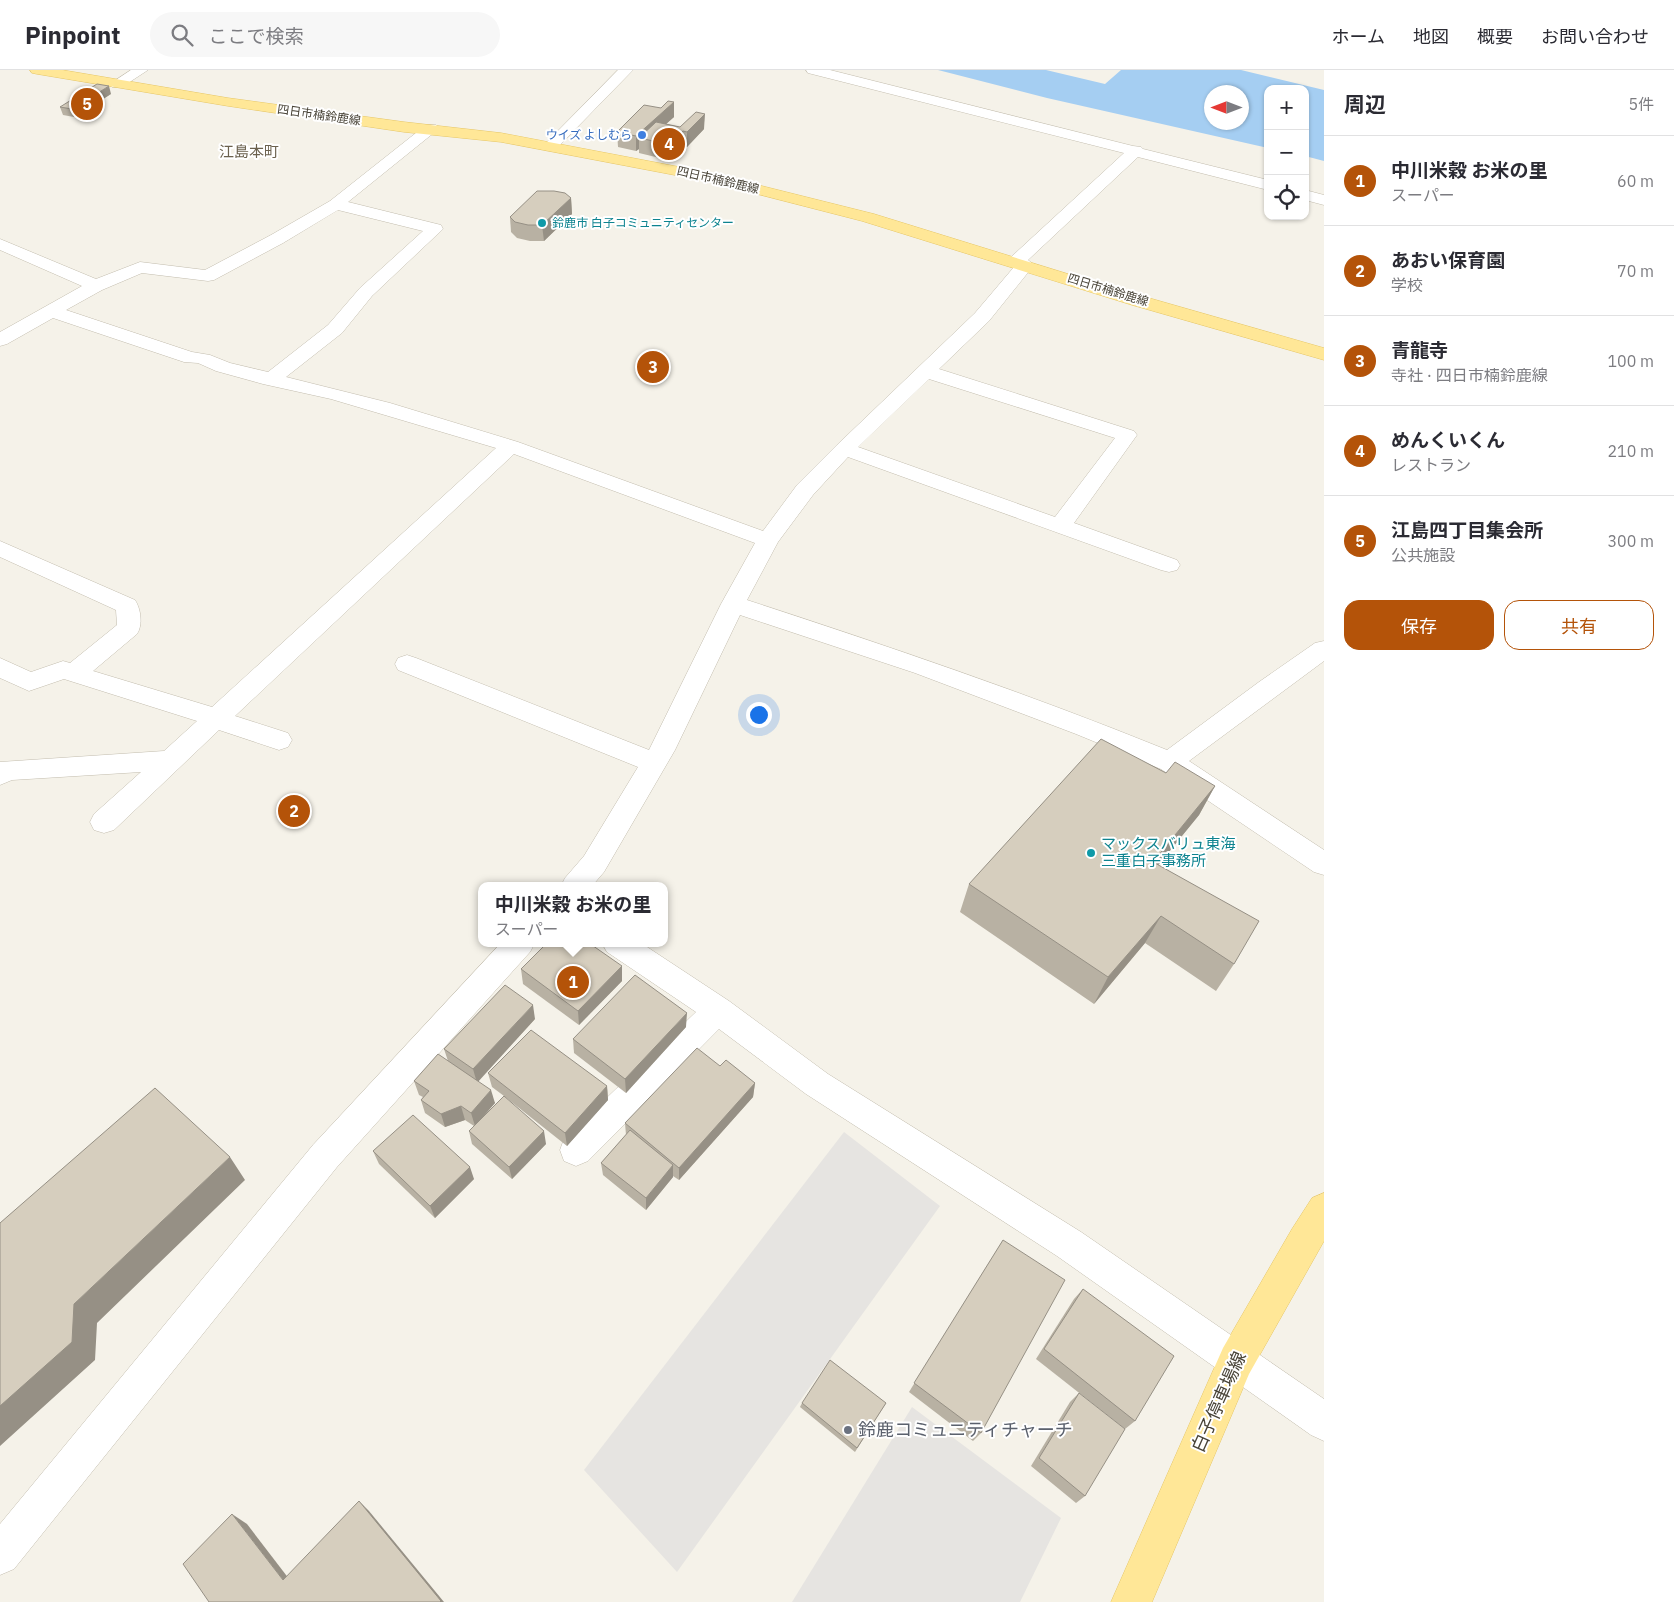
<!DOCTYPE html>
<html lang="ja">
<head>
<meta charset="utf-8">
<style>
  :root { --surface:#fff; --page:#f7f7f7; --text:#2b2b33; --muted:#7c7c81; --line:#e1e1e2; --accent:#b45309 }
  body { margin:0; font-family:"IBM Plex Sans","Noto Sans JP",sans-serif; background:var(--page); color:var(--text) }
  .controls { position:absolute; right:15px; top:15px; display:grid; overflow:hidden; border-radius:10px; box-shadow:0 1px 4px #0004 }
  .controls button { width:45px; height:45px; display:grid; place-items:center; padding:0; border:0; border-bottom:1px solid var(--line); background:var(--surface); color:var(--text); font:25px sans-serif }
  .compass { position:absolute; left:1204px; top:15px; width:45px; height:45px; border-radius:50%; background:var(--surface); box-shadow:0 1px 4px #0004; rotate:270deg }
  .you { position:absolute; left:758px; top:644px; width:18px; height:18px; margin:-12px; border:4px solid #fff; border-radius:50%; background:#1a73e8; box-shadow:0 0 0 8px #1a73e833 }
  .badge { display:grid; place-items:center; width:32px; height:32px; border-radius:50%; background:var(--accent); color:#fff; font-size:16px; font-weight:700 }
  .pin { position:absolute; translate:-50% -50%; border:2px solid #fff; box-shadow:0 1px 5px #0006 }
  .popup { position:absolute; left:478px; top:812px; width:190px; height:65px; box-sizing:border-box; display:grid; place-content:center; border-radius:10px; background:var(--surface); filter:drop-shadow(0 1px 4px #0005); font-size:16px; white-space:nowrap; color:var(--muted) }
  .popup b { font-size:19px; color:var(--text) }
  .popup::after { content:''; position:absolute; left:50%; top:100%; margin-left:-10px; border:10px solid transparent; border-top-color:var(--surface) }
  .list { margin:0; padding:0; list-style:none }
  h2 { display:flex; justify-content:space-between; align-items:center; height:65px; margin:0; padding:0 20px; font-size:21px }
  h2 small { font-size:16px; font-weight:400; color:var(--muted) }
  .list li { display:grid; grid-template-columns:32px 1fr auto; gap:15px; align-items:center; box-sizing:border-box; height:90px; padding:0 20px; border-top:1px solid var(--line) }
  .list b { display:block; font-size:19px; white-space:nowrap }
  .list p { margin:0; font-size:16px; white-space:nowrap; color:var(--muted) }
  .list em { font-size:16px; font-style:normal; color:var(--muted) }
  .actions { display:flex; gap:10px; padding:15px 20px }
  .actions a { flex:1; padding:11px 0; border:1px solid var(--accent); border-radius:15px; text-align:center; font-size:18px; color:var(--accent) }
  .actions .main { background:var(--accent); color:#fff }
  .icon { flex:none; width:28px; height:28px; fill:none; stroke:currentColor; stroke-width:2; stroke-linecap:round; stroke-linejoin:round }
  .map { position:relative; flex:none; width:1324px; height:1532px; overflow:hidden }
  header { display:flex; align-items:center; gap:30px; box-sizing:border-box; height:70px; padding:0 25px; background:var(--surface); border-bottom:1px solid var(--line) }
  header strong { font-size:24px }
  nav { display:flex; gap:28px; margin-inline-start:auto; font-size:18px }
  .search { width:350px; height:45px; background:var(--page); display:flex; align-items:center; gap:12px; box-sizing:border-box; padding:0 18px; border-radius:28px; color:var(--muted); font-size:19px }
  main { display:flex }
  aside { flex:1; background:var(--surface) }
  .map>svg:first-child { display:block }
</style>
</head>
<body>
<header>
<strong>Pinpoint</strong>
<div class="search"><svg class="icon" aria-label="search" viewBox="0 0 24 24"><circle cx="10" cy="10" r="6"/><path d="M15 15l6 6"/></svg>ここで検索</div>
<nav><a>ホーム</a><a>地図</a><a>概要</a><a>お問い合わせ</a></nav>
</header>
<main>
<div class="map">
<svg width="1324" height="1532" viewBox="0 0 1324 1532">
  <rect width="100%" height="100%" fill="#f5f2e9"/>
  <g fill="#e6e4e1">
    <path d="M844,1062L940,1136L677,1502L584,1400Z"/>
    <path d="M912,1337L1061,1448L1020,1532H792Z"/>
  </g>
  <path fill="#a5cef2" fill-rule="evenodd" d="M938,0H1046L1105,14L1121,0H1241L1324,20V91L1305,86V19H1268V78L1047,28ZM1212,22H1242V52H1212Z"/>
  <g fill="none" stroke-linecap="round" stroke-linejoin="round">
    <g stroke="#c3bdae" stroke-width="1">
      <g id="minor">
        <path d="M131,0H148L122,17H112L110,14Z"/>
        <path d="M618,0H633L556,79H546L543,76L546,73Z"/>
        <path d="M806,0H830L1133,76L1141,77L1143,79L1268,110V120L1138,87L1028,190L1034,195L989,251L939,299L1134,361L1137,365L1074,453L1177,490L1180,495L1177,500L1169,502L1161,500L848,387L813,425L778,472L747,530C888,576 1029,624 1167,680L1259,612L1315,573L1324,571V591L1189,691L1324,780V805L1314,802L1161,699L1076,664L915,603L740,545L675,680L604,802L592,816H561L565,808L584,786L638,697L398,600L395,594L398,588L407,585L416,588L649,680L721,534L755,473L514,384L235,646L288,663L292,670L288,677L279,680L219,660L114,760L104,763L94,760L90,752L94,744L141,702L12,710L0,715V692L164,681L197,651L64,609L29,621L0,608V588L31,602L63,591L70,593L117,555L116,540L0,487V471L135,530C141,539 143,555 137,564L93,601L212,637L496,378L331,329L263,314L216,301L198,293L184,292L53,248L7,274L0,276V262L82,216L0,180V169L96,209L140,192L205,200L271,165L330,131L426,55H436L439,58L436,61L348,132L441,155L443,159L372,226L342,263L286,307L390,333L518,372L763,461L797,415L837,375L975,243L1014,197L1010,196L1007,192L1010,188L1124,83L808,3ZM338,140L423,161L360,218L328,255L268,302L230,293L210,285L192,282L66,240L102,220L142,203L208,211L214,210L283,173ZM929,309L1115,368L1055,447L858,377Z"/>
        <path d="M1305,120L1324,125V135L1305,130Z"/>
        <path d="M501,873H535L530,882L337,1097L14,1499L0,1505V1454L313,1075Z"/>
        <path d="M602,873H641L729,931L828,1004L1081,1162L1324,1329V1371L1311,1365L1057,1186L806,1024L719,959L588,1091L576,1096L564,1091L560,1080L564,1069L696,942L607,882Z"/>
      </g>
    </g>
    <g stroke="#e6c666" stroke-width="1">
      <g id="major">
        <path d="M30,0H62L228,28L404,52L501,63L706,102L874,144L1107,216L1324,278V290L1132,235L862,151L706,111L501,72L404,62L228,36L37,4L32,3Z"/>
        <path d="M1324,1123V1171L1249,1304L1152,1532H1111L1223,1278L1292,1159L1312,1128Z"/>
      </g>
    </g>
    <use href="#minor" fill="#fff" fill-rule="evenodd"/>
    <use href="#major" fill="#ffe797" fill-rule="evenodd"/>
  </g>
  <g fill="#b8b1a3">
    <path d="M111,24L74,47L63,45L60,37Z"/>
    <path d="M674,32V47L666,54L680,57L704,59L687,77L682,76L668,90L639,83V79L636,81L618,77L617,62L661,38Z"/>
    <path d="M571,128L572,144L544,171H530L517,168L511,162L510,147Z"/>
    <path d="M1166,703L1215,716L1199,745L1158,795L1234,894L1216,921L1145,873L1094,934L960,842L969,814Z"/>
    <path d="M622,896V911L579,955L523,914L521,899Z"/>
    <path d="M535,949L478,1011L495,1033L482,1048L504,1026L492,1017L488,1003L607,1016L608,1030L567,1076L504,1026L546,1074L512,1109L472,1074L469,1061L474,1056L465,1050L445,1057L425,1043L421,1030L423,1027L419,1025L414,1011L448,991L444,979Z"/>
    <path d="M686,957L626,1023L574,983L573,969Z"/>
    <path d="M720,996L755,1013L753,1027L679,1110L673,1106V1107L646,1140L603,1105L601,1093L626,1065L625,1053Z"/>
    <path d="M373,1081L474,1109L435,1148L379,1094Z"/>
    <path d="M1003,1170L981,1363L973,1371L909,1322Z"/>
    <path d="M1083,1219L1135,1351L1125,1359L1036,1289L1074,1229Z"/>
    <path d="M1079,1323L1085,1426L1076,1433L1031,1396L1070,1332Z"/>
    <path d="M802,1333H886L855,1382L800,1337Z"/>
  </g>
  <g fill="#969085">
    <path d="M109,16L111,24L74,47L72,39Z"/>
    <path d="M674,32V47L648,70L639,68V79L636,81V66Z"/>
    <path d="M705,44L704,59L687,77V62Z"/>
    <path d="M683,61L682,76L668,90V74Z"/>
    <path d="M571,128L572,144L544,171L542,155Z"/>
    <path d="M1215,716L1199,745L1138,820L1153,792Z"/>
    <path d="M1161,846L1145,873L1094,934L1108,907Z"/>
    <path d="M622,896V911L579,955L578,941Z"/>
    <path d="M533,935L535,949L477,1013L473,999Z"/>
    <path d="M687,943L686,957L626,1023L625,1009Z"/>
    <path d="M755,1013L753,1027L679,1110V1098Z"/>
    <path d="M607,1016L608,1030L567,1076L565,1063Z"/>
    <path d="M491,1020L495,1033L475,1056L471,1043Z"/>
    <path d="M461,1036L465,1050L445,1057L441,1044Z"/>
    <path d="M544,1061L546,1074L512,1109L509,1097Z"/>
    <path d="M230,1087L245,1110L97,1253L95,1290L0,1376V1336L74,1234Z"/>
    <path d="M673,1095V1107L646,1140V1128Z"/>
    <path d="M470,1097L474,1109L435,1148L430,1136Z"/>
    <path d="M359,1431L369,1441L444,1532H440Z"/>
    <path d="M232,1444L247,1454L296,1518L283,1510Z"/>
  </g>
  <g fill="#d6cebe" stroke="#969085">
    <path d="M97,14L109,16L72,39L60,37Z"/>
    <path d="M668,31L674,32L636,66L617,62L644,35L661,38Z"/>
    <path d="M696,42L705,44L687,62L683,61L668,74L639,68L656,52L680,57Z"/>
    <path d="M537,121H554L565,123L571,128L542,155H528L515,152L510,147Z"/>
    <path d="M1101,669L1166,703L1175,692L1215,716L1153,792L1259,851L1234,894L1161,846L1108,907L969,814Z"/>
    <path d="M547,873H589L622,896L578,941L521,899Z"/>
    <path d="M635,905L687,943L625,1009L573,969Z"/>
    <path d="M505,915L533,935L473,999L444,979Z"/>
    <path d="M531,960L607,1016L565,1063L488,1003Z"/>
    <path d="M697,978L720,996L726,990L755,1013L679,1098L625,1053Z"/>
    <path d="M438,984L491,1020L471,1043L461,1036L441,1044L421,1030L429,1021L414,1011Z"/>
    <path d="M155,1018L230,1087L74,1234L72,1272L0,1336V1153Z"/>
    <path d="M504,1026L544,1061L509,1097L469,1061Z"/>
    <path d="M413,1045L470,1097L430,1136L373,1081Z"/>
    <path d="M630,1060L673,1095L646,1128L601,1093Z"/>
    <path d="M1003,1170L1065,1210L981,1363L914,1313Z"/>
    <path d="M1083,1219L1174,1286L1135,1351L1044,1279Z"/>
    <path d="M830,1290L886,1333L857,1378L802,1333Z"/>
    <path d="M1079,1323L1125,1359L1085,1426L1039,1388Z"/>
    <path d="M359,1431L441,1531L440,1532H209L183,1494L232,1444L283,1510Z"/>
  </g>
  <circle fill="#3f7fe0" stroke="#fff" stroke-width="2" cx="642" cy="65" r="5"/>
  <g fill="#0f9aa8" stroke="#fff" stroke-width="2">
    <circle cx="542" cy="153" r="5"/>
    <circle cx="1091" cy="783" r="5"/>
  </g>
  <circle fill="#6b7280" stroke="#fff" stroke-width="2" cx="848" cy="1360" r="5"/>
  <g text-anchor="middle" stroke-width="4" stroke-linejoin="round" paint-order="stroke">
    <g font-size="12" fill="#484337" stroke="#fff">
      <text transform="translate(319 45) rotate(8)" y="4">四日市楠鈴鹿線</text>
      <text transform="translate(718 110) rotate(13)" y="4">四日市楠鈴鹿線</text>
      <text transform="translate(1108 220) rotate(17)" y="4">四日市楠鈴鹿線</text>
    </g>
    <g font-size="12" fill="#366cbe" stroke="#fff" text-anchor="end">
      <text x="632" y="69">ウイズ よしむら</text>
    </g>
    <g font-size="12" fill="#0d838f" stroke="#fff" text-anchor="start">
      <text x="552" y="157">鈴鹿市 白子コミュニティセンター</text>
    </g>
    <g font-size="15" fill="#6b614e" stroke="#fff">
      <text x="249" y="87">江島本町</text>
    </g>
    <g font-size="15" fill="#0d838f" stroke="#fff" text-anchor="start">
      <text x="1101" y="779">マックスバリュ東海<tspan x="1101" dy="17">三重白子事務所</tspan></text>
    </g>
    <g font-size="18" fill="#484337" stroke="#fff">
      <text transform="translate(1219 1332) rotate(-66)" y="6">白子停車場線</text>
    </g>
    <g font-size="18" fill="#5b616d" stroke="#fff" text-anchor="start">
      <text x="858" y="1366">鈴鹿コミュニティチャーチ</text>
    </g>
  </g>
</svg>
<div class="controls">
<button>+</button>
<button>−</button>
<button><svg class="icon" aria-label="locate" viewBox="0 0 24 24"><circle cx="12" cy="12" r="6"/><path d="M12 2v4M12 18v4M2 12h4M18 12h4"/></svg></button>
</div>
<svg class="compass" viewBox="-18 -18 36 36"><path d="M0-13l5 13h-10z" fill="#e53935"/><path d="M0 13l5-13h-10z" fill="#7c7c81"/></svg>
<div class="you"></div>
<div class="pin badge" style="left:573px;top:912px">1</div>
<div class="popup"><b>中川米穀 お米の里</b>スーパー</div>
<div class="pin badge" style="left:294px;top:741px">2</div>
<div class="pin badge" style="left:653px;top:297px">3</div>
<div class="pin badge" style="left:669px;top:74px">4</div>
<div class="pin badge" style="left:87px;top:34px">5</div>
</div>
<aside>
<h2>周辺<small>5件</small></h2>
<ul class="list">
<li><span class="badge">1</span><div><b>中川米穀 お米の里</b><p>スーパー</p></div><em>60 m</em></li>
<li><span class="badge">2</span><div><b>あおい保育園</b><p>学校</p></div><em>70 m</em></li>
<li><span class="badge">3</span><div><b>青龍寺</b><p>寺社 · 四日市楠鈴鹿線</p></div><em>100 m</em></li>
<li><span class="badge">4</span><div><b>めんくいくん</b><p>レストラン</p></div><em>210 m</em></li>
<li><span class="badge">5</span><div><b>江島四丁目集会所</b><p>公共施設</p></div><em>300 m</em></li>
</ul>
<div class="actions"><a class="main">保存</a><a>共有</a></div>
</aside>
</main>
</body>
</html>
